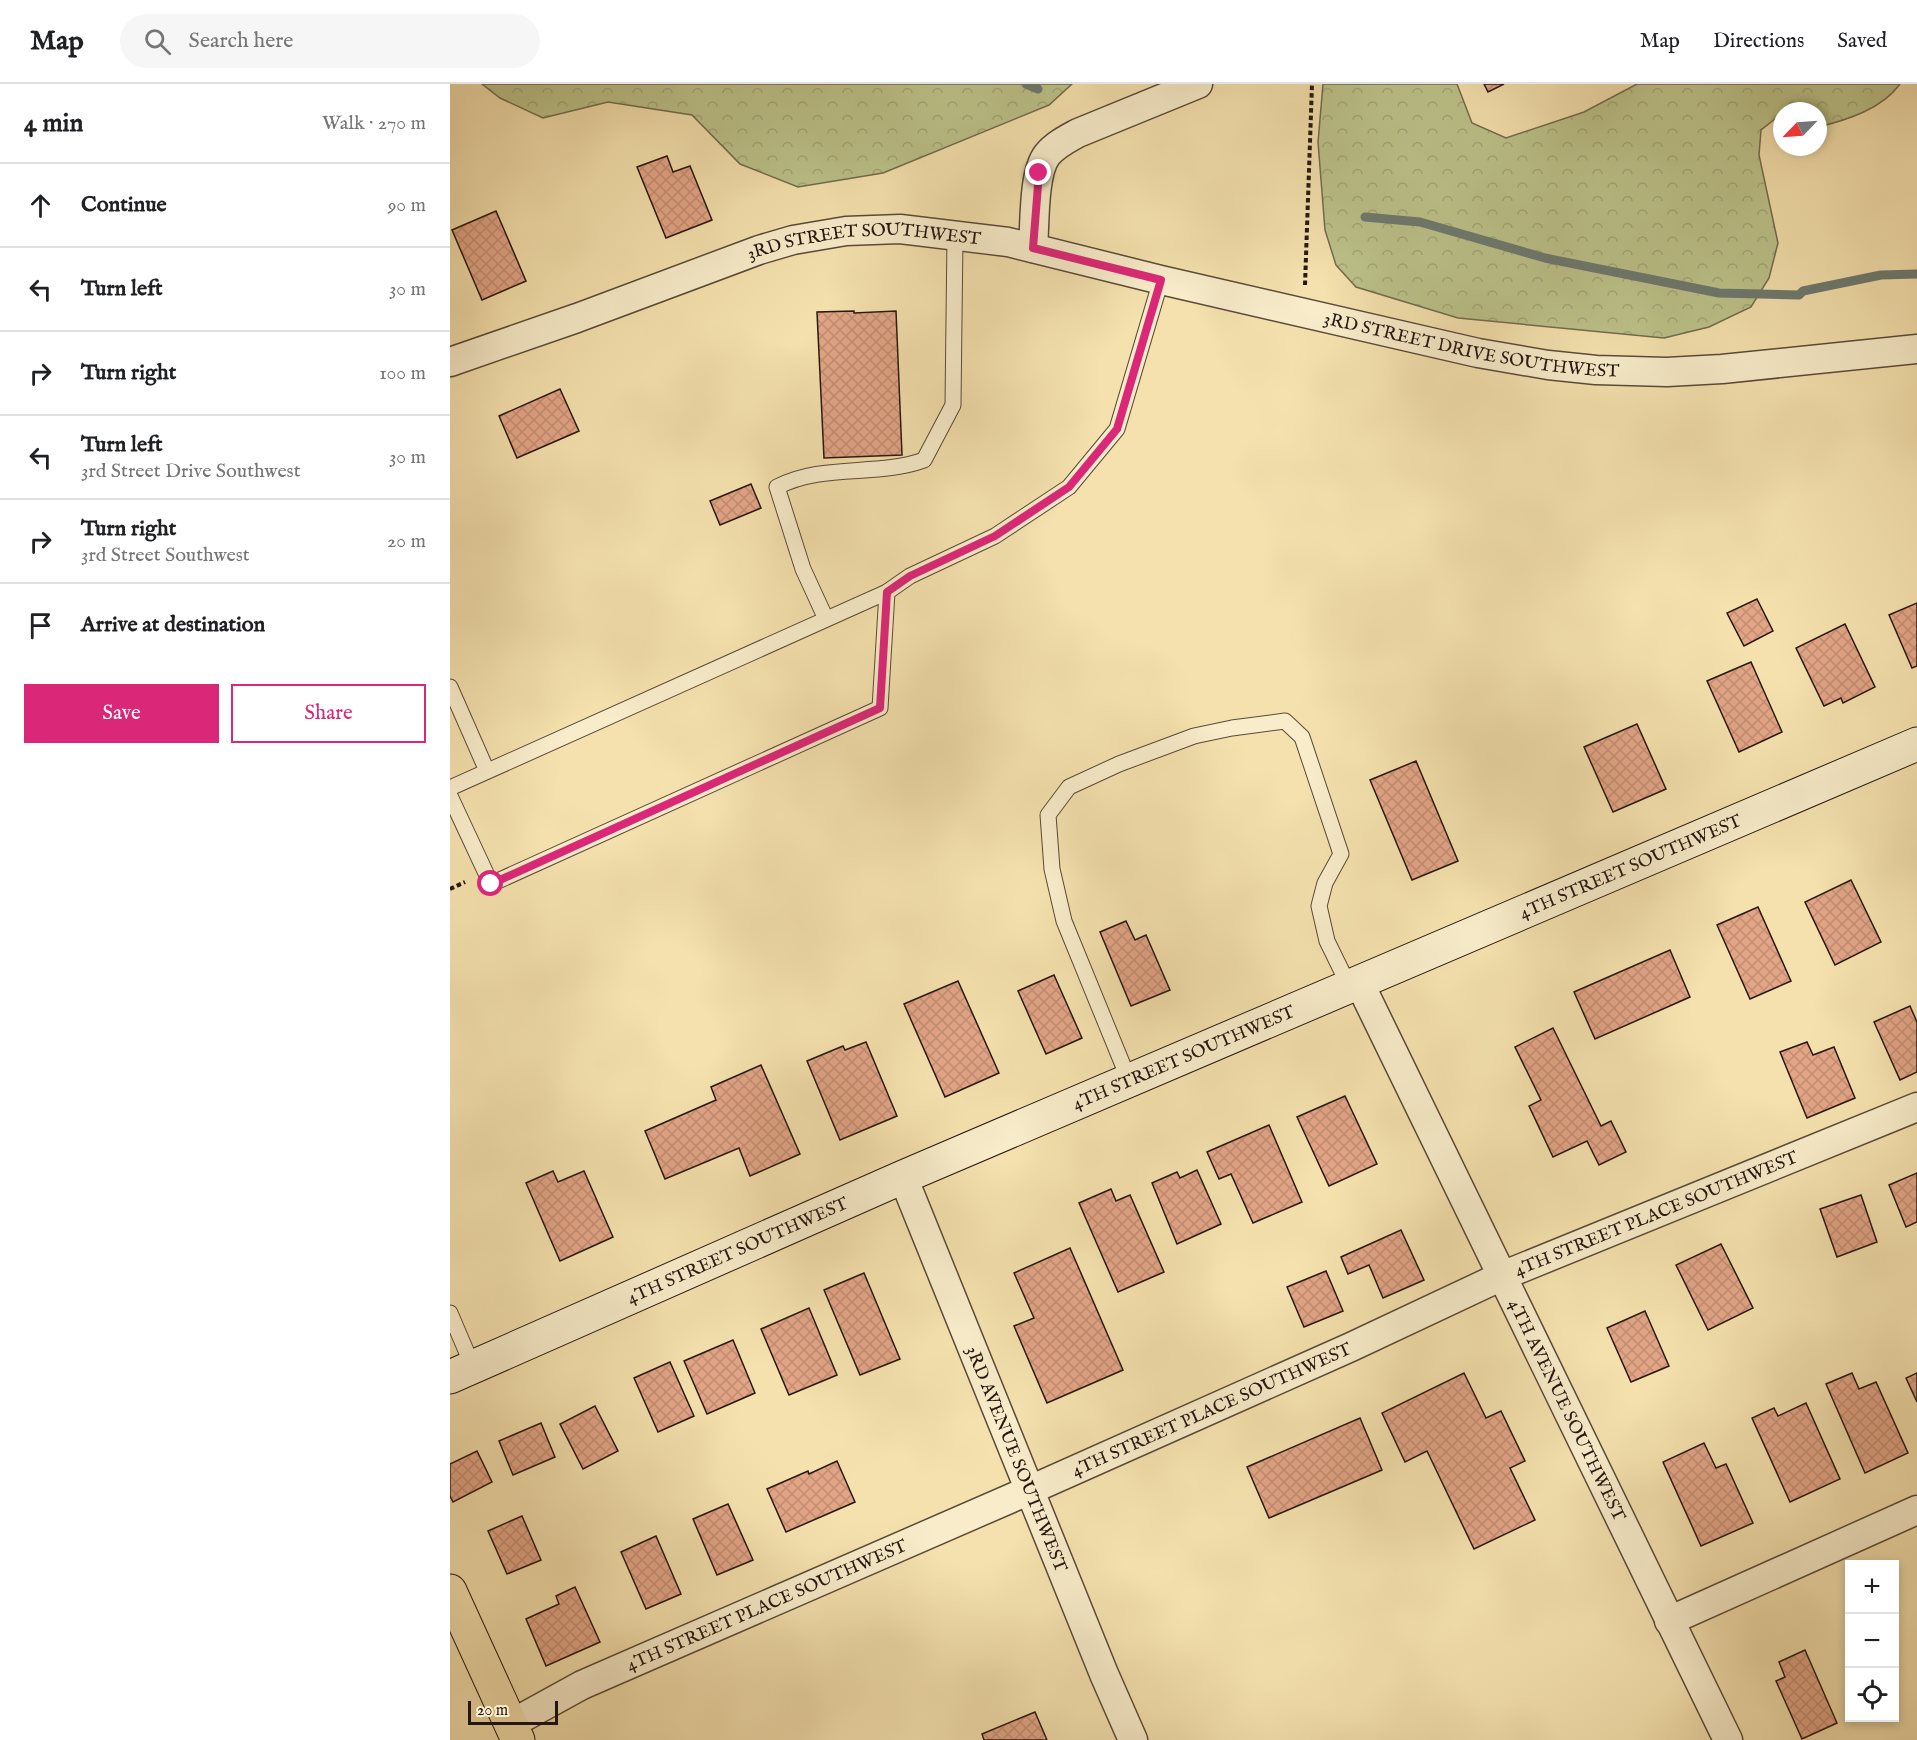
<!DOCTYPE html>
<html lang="en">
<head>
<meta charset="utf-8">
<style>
  :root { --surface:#fff; --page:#f6f6f6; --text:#202124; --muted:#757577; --line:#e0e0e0; --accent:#db2777 }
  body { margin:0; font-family:"IM FELL English",serif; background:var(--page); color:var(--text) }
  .controls { position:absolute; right:18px; bottom:18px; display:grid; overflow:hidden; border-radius:0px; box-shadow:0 3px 9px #0003 }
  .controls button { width:54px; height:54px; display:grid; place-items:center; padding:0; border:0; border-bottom:2px solid var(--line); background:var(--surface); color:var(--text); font:30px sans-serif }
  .compass { position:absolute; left:1323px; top:18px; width:54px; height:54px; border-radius:50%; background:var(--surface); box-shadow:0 3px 9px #0003; rotate:245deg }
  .scale { position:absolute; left:18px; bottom:15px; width:90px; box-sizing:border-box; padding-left:6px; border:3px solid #271710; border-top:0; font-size:16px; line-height:21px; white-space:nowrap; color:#271710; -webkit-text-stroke:4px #f8ecca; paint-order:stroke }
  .stop { position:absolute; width:18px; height:18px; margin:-14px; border:4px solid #db2777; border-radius:50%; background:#fff }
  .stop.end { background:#db2777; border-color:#fff; box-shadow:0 2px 6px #0008 }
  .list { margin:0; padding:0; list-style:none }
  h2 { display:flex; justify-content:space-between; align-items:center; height:78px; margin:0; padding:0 24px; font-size:26px }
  h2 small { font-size:20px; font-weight:400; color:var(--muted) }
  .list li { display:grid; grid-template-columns:39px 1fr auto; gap:18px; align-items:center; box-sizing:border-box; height:84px; padding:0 24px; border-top:2px solid var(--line) }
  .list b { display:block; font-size:22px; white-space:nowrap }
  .list p { margin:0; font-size:20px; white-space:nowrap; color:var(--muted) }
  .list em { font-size:20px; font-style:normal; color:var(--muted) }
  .actions { display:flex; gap:12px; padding:18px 24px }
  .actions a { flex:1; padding:14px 0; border:2px solid var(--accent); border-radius:0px; text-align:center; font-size:21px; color:var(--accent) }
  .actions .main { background:var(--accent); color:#fff }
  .icon { flex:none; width:33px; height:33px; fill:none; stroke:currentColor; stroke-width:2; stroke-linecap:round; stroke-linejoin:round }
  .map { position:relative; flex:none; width:1467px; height:1656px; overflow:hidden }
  header { display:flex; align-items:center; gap:36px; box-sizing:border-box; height:84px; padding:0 30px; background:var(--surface); border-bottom:2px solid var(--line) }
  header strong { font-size:28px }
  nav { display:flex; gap:33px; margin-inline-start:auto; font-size:21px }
  .search { width:420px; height:54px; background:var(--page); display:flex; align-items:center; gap:15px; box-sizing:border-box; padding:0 21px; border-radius:33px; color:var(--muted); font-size:22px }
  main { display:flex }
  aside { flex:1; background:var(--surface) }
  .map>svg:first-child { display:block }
</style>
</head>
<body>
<header>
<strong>Map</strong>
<div class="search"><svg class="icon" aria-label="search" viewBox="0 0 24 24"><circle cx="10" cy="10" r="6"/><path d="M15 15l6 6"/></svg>Search here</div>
<nav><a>Map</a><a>Directions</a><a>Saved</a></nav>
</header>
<main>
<aside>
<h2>4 min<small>Walk · 270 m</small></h2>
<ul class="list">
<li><svg class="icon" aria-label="ahead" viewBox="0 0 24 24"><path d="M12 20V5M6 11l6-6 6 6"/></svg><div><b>Continue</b></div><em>90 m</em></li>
<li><svg class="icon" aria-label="left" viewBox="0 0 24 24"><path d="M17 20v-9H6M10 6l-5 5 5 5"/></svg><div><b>Turn left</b></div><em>30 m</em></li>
<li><svg class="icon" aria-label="right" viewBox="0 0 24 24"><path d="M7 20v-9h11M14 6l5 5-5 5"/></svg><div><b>Turn right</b></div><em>100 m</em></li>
<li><svg class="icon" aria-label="left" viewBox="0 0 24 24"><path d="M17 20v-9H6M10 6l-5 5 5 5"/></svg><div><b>Turn left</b><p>3rd Street Drive Southwest</p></div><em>30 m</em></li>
<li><svg class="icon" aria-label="right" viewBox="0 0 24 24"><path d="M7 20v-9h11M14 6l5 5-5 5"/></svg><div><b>Turn right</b><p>3rd Street Southwest</p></div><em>20 m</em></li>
<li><svg class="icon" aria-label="arrive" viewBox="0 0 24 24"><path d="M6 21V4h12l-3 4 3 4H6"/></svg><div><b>Arrive at destination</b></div></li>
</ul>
<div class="actions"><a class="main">Save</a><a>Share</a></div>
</aside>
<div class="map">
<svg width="1467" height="1656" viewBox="0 0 1467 1656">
  <defs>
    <pattern id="forest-crowns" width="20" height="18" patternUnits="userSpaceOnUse" patternTransform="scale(1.5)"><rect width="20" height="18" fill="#bcc28a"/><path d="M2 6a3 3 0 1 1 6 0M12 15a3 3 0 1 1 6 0" fill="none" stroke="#a2a676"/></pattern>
    <pattern id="building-cross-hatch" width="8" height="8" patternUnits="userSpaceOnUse" patternTransform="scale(1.5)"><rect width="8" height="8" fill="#e2a586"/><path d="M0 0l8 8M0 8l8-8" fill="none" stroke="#c28d73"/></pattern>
  </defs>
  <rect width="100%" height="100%" fill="#f4e1ae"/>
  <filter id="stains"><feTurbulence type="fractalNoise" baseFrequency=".00333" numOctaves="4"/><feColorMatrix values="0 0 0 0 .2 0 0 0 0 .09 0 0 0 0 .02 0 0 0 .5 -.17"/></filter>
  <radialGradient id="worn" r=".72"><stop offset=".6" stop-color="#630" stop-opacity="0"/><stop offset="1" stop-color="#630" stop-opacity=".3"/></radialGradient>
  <g fill="url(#forest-crowns)" stroke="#726c4d" stroke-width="1.5">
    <path d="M32,0H622L599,21L433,89L348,103L290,80L242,31L158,18L93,34L50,14Z"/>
    <path d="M873,0H1007L1022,39L1056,54L1134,28L1187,0H1450C1432,25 1397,36 1368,43V27H1332V37L1325,35L1311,46L1309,71L1328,159L1319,194L1301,223L1259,243L1214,254L1008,234L906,203L886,181L875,146L868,58Z"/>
  </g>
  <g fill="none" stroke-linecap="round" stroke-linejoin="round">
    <g stroke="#6d7a70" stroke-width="9">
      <path d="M576,0L588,5"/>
      <path d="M915,133L970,138L1095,174L1269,209L1349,211L1353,207L1431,191L1467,190"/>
    </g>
  </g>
  <g fill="url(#building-cross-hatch)" stroke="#271710" stroke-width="1.5">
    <path d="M1034,0H1054L1038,8Z"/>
    <path d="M217,72L223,88L240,82L262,136L216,154L187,83Z"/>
    <path d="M46,127L76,197L32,216L2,146Z"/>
    <path d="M404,227V229L446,227L452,371L374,374L367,228Z"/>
    <path d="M110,305L129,347L67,374L49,332Z"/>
    <path d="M301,400L311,424L270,441L260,417Z"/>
    <path d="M1307,515L1323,547L1294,562L1277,529Z"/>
    <path d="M1467,519V582L1462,584L1439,531Z"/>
    <path d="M1395,540L1425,603L1393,619L1391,614L1374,622L1346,564Z"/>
    <path d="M1301,578L1332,648L1289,668L1257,597Z"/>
    <path d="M1187,640L1216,705L1163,728L1134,663Z"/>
    <path d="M966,677L1008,777L962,796L920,696Z"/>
    <path d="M1401,796L1431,858L1385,881L1355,818Z"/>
    <path d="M1308,823L1341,897L1300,915L1267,841Z"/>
    <path d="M676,837L685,856L696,851L720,906L681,922L650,848Z"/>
    <path d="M1220,866L1240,913L1145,955L1124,908Z"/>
    <path d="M604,891L632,954L596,970L568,907Z"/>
    <path d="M508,897L549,989L495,1013L454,920Z"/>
    <path d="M1460,922L1467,938V988L1450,996L1424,938Z"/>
    <path d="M1103,944L1151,1042L1161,1037L1176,1068L1149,1081L1137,1057L1103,1073L1079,1022L1091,1016L1065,963Z"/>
    <path d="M416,958L447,1032L390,1056L357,977L393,962L395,966Z"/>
    <path d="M1357,958L1363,971L1384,963L1405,1014L1357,1034L1330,968Z"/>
    <path d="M311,981L350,1070L300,1092L289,1064L215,1095L195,1047L266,1016L261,1003Z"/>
    <path d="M895,1012L927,1080L879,1102L847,1033Z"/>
    <path d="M819,1041L852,1118L803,1139L781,1090L769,1095L757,1068Z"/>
    <path d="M747,1086L771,1140L727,1160L702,1099L727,1088L730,1094Z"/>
    <path d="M103,1087L108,1098L134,1087L163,1153L110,1177L76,1099Z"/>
    <path d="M1467,1089V1138L1456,1143L1439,1101Z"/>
    <path d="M661,1105L666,1117L680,1111L714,1188L668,1208L629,1119Z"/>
    <path d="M1411,1111L1427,1158L1387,1173L1370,1125Z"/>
    <path d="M951,1146L974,1196L933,1214L919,1181L898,1190L891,1173Z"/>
    <path d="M1271,1160L1303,1224L1258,1246L1226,1181Z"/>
    <path d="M620,1164L673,1286L597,1319L564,1242L584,1234L564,1189Z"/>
    <path d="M876,1187L893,1227L854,1243L837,1203Z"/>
    <path d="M414,1189L450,1275L410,1291L374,1206Z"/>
    <path d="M359,1224L387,1291L339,1311L311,1245Z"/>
    <path d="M1195,1227L1219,1282L1181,1298L1157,1244Z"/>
    <path d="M283,1256L305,1309L257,1330L234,1277Z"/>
    <path d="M220,1278L244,1332L208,1348L184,1294Z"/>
    <path d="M1014,1289L1036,1334L1051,1327L1075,1377L1060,1384L1085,1436L1024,1465L977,1367L955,1378L932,1329Z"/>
    <path d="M1402,1289L1409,1305L1426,1298L1458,1369L1415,1389L1376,1300Z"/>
    <path d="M1467,1289V1318L1456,1294Z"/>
    <path d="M1356,1319L1390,1395L1340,1418L1302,1334L1324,1324L1328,1332Z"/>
    <path d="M145,1322L168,1367L133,1385L110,1340Z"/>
    <path d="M910,1334L932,1386L819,1434L797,1383Z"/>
    <path d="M91,1339L105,1373L63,1391L49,1357Z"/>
    <path d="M1254,1359L1266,1384L1276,1380L1303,1439L1251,1462L1213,1378Z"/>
    <path d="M27,1367L42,1398L3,1418L0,1412V1380Z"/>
    <path d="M387,1377L405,1418L336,1448L317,1405L358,1387L359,1390Z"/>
    <path d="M278,1420L303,1476L267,1491L243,1435Z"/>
    <path d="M72,1432L91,1476L57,1490L38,1447Z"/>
    <path d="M206,1452L231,1510L196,1525L171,1468Z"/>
    <path d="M125,1503L150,1558L96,1582L76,1535L109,1520L106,1512Z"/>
    <path d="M1355,1566L1387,1639L1352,1655L1326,1597L1335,1593L1329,1578Z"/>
    <path d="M585,1628L597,1656H534L532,1650Z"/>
  </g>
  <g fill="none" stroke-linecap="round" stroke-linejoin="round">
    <g stroke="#5a4a38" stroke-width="17">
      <g id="lane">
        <path d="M376,535L353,485L327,403C373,379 427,393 474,376L503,321L505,152"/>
        <path d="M0,603L37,687"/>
        <path d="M0,704L437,508L460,492L545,452L619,403L667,345L711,196"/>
        <path d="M0,712L41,800L430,624L437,508"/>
        <path d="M679,996L614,837L602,785L598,731L619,703L669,680L744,652L782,644L835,637L852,653L891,770L875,799L869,822L877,857L899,902"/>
        <path d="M0,1229L23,1283"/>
      </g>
    </g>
    <g stroke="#5a4a38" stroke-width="31">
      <g id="street">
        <path d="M583,164C585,140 583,89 597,71C605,61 617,55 628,49L748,0"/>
        <path id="s1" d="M0,278L127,234L309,166L343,156L396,147L450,145L558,158L711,196L1028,269L1098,281L1146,286L1217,288L1272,285L1467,265"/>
        <path id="s2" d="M909,898L1278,1656"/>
        <path id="s3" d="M453,1093L654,1590L683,1656"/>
        <path d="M1219,1537L1467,1426"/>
        <path id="s4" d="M61,1640L132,1601L580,1406L901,1263L1052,1192L1467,1023"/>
      </g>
    </g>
    <g stroke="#271710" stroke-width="35">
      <g id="secondary">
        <path id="s5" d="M0,1293L453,1093L1467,660"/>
      </g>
    </g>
    <g stroke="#271710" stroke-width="35">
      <path id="primary" d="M0,1507L68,1656"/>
    </g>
    <g stroke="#271710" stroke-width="4" stroke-dasharray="4.5 3" stroke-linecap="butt">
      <path d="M855,201L862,0"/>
      <path d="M0,805L15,798"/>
    </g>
    <use href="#lane" stroke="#f8ecca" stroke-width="15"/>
    <use href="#street" stroke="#f8ecca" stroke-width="28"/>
    <use href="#secondary" stroke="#f8ecca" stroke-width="33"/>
    <use href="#primary" stroke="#f4e1ae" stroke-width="33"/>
  </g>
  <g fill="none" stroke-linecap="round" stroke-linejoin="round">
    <path stroke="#db2777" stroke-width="8" d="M41,800L430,624L437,508L460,492L545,452L619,403L667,345L711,196L583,164L589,89"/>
  </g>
  <g text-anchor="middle" stroke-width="5" stroke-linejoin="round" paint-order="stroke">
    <g font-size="18" fill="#271710" stroke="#f8ecca">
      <text dy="6" stroke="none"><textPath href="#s1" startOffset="435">3RD STREET SOUTHWEST</textPath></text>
      <text dy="6" stroke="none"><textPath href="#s1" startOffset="1056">3RD STREET DRIVE SOUTHWEST</textPath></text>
      <text dy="6" stroke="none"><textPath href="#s5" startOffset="1286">4TH STREET SOUTHWEST</textPath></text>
      <text dy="6" stroke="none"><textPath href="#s5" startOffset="800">4TH STREET SOUTHWEST</textPath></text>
      <text dy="6" stroke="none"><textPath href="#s4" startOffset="1254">4TH STREET PLACE SOUTHWEST</textPath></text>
      <text dy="6" stroke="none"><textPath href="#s5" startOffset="314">4TH STREET SOUTHWEST</textPath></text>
      <text dy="6" stroke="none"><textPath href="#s4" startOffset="768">4TH STREET PLACE SOUTHWEST</textPath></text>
      <text dy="6" stroke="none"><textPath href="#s2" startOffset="476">4TH AVENUE SOUTHWEST</textPath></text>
      <text dy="6" stroke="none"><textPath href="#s3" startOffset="304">3RD AVENUE SOUTHWEST</textPath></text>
      <text dy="6" stroke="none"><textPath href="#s4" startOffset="282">4TH STREET PLACE SOUTHWEST</textPath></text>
    </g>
  </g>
  <rect width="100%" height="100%" filter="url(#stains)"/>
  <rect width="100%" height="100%" fill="url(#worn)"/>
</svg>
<div class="controls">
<button>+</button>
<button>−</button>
<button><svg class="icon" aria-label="locate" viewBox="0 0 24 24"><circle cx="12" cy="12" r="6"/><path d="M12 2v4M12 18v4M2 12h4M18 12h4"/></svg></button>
</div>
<svg class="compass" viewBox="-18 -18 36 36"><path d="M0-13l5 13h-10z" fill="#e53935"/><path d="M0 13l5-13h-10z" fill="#757577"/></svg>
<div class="scale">20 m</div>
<div class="stop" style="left:41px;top:800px"></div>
<div class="stop end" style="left:589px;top:89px"></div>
</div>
</main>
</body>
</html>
